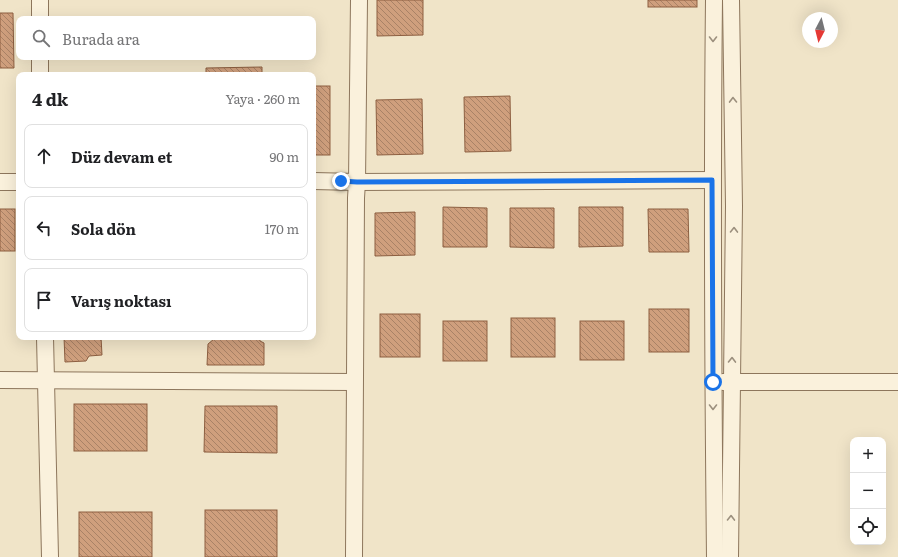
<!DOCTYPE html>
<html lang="tr">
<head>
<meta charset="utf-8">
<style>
  :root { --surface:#fff; --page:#f2f2f2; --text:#202124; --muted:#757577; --line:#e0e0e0 }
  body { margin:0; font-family:Literata,serif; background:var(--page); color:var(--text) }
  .controls { position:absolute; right:12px; bottom:12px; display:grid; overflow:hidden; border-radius:8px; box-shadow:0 4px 16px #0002 }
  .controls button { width:36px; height:36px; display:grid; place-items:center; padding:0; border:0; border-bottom:1px solid var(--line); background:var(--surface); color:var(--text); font:20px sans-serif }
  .compass { position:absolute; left:802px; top:12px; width:36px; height:36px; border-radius:50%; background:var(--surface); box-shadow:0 4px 16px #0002; rotate:187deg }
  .stop { position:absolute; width:12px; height:12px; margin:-9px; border:3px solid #1a73e8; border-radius:50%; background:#fff }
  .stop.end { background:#1a73e8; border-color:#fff; box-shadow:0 1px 4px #0008 }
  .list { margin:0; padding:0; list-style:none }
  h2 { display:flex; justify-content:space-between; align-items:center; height:52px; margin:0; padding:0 16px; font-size:17px }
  h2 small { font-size:13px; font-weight:400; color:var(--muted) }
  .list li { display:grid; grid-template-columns:26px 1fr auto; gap:12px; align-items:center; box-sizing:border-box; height:64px; margin:0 8px 8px; padding:0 8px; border:1px solid var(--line); border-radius:8px }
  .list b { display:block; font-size:15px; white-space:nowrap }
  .list em { font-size:13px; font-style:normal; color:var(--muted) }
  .icon { flex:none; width:22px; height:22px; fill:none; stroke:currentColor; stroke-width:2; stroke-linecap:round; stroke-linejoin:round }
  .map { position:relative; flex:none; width:898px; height:557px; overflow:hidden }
  .search { position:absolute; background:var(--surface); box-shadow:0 4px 16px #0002; left:16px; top:16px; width:300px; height:44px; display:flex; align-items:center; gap:10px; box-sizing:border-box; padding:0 14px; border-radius:8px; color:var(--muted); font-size:15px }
  .panel { position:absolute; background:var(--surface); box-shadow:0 4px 16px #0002; left:16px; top:72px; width:300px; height:268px; border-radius:8px }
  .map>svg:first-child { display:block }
</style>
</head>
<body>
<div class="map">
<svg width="898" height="557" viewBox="0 0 898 557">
  <defs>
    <pattern id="building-back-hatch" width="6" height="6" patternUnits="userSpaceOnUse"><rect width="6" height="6" fill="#cf9f7d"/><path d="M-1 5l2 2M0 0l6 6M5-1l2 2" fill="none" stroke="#a98266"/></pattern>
  </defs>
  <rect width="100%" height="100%" fill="#f0e4c8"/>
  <g fill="url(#building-back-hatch)" stroke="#8d5f41">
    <path d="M377,0H423V35L377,36Z"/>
    <rect x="648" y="0" width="49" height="7"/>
    <path d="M0,13H13L14,68H0Z"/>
    <path d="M262,67V75H206V68Z"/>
    <path d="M124,73V75H67V74Z"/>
    <rect x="313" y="86" width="17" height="69"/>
    <path d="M510,96L511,151L465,152L464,97Z"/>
    <path d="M422,99L423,154L377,155L376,100Z"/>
    <path d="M443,207L487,208V247H443Z"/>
    <path d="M579,207H623V246L579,247Z"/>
    <path d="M510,208H554V248L510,247Z"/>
    <rect x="0" y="209" width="15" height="42"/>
    <path d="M648,209H688L689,252H649Z"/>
    <path d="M415,212V255L375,256V213Z"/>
    <rect x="649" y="309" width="40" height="43"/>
    <rect x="380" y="314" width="40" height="43"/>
    <rect x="511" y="318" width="44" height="39"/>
    <rect x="443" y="321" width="44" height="40"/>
    <rect x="580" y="321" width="44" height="39"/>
    <path d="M64,337H101L102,355L89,356L86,361L65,362Z"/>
    <path d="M214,337H259L260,341L264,343V365H207L208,344L214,339Z"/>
    <rect x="74" y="404" width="73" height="47"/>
    <path d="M205,406H277V453L204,452Z"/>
    <rect x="205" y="510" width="72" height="47"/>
    <rect x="79" y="512" width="73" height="45"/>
  </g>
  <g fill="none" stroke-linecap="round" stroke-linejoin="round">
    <g stroke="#8d765c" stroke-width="18">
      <g id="minor">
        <path d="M40,0V19"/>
        <path d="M714,0C712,186 713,371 715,557"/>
        <path d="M40,57V75"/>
        <path d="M313,181L357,182L712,180"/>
        <path d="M0,182H19"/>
        <path d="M45,337L50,557"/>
        <path d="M0,380L354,382"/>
        <path d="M723,382H898"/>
        <path d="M354,557L356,198L357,182L359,0"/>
        <path d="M730,557L734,206L731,0"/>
      </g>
    </g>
    <use href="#minor" stroke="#faf1dc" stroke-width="16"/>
  </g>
  <defs><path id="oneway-chevron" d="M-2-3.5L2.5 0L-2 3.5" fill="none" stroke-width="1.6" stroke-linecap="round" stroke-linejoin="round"/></defs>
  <g stroke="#9c907e">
    <use href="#oneway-chevron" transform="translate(713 39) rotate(90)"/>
    <use href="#oneway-chevron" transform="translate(733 100) rotate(-91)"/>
    <use href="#oneway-chevron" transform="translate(734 230) rotate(-89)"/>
    <use href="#oneway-chevron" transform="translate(732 360) rotate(-89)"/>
    <use href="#oneway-chevron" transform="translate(713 407) rotate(90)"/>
    <use href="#oneway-chevron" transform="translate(731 518) rotate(-89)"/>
  </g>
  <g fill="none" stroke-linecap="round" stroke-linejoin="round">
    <path stroke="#1a73e8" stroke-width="5" d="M341,181L357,182L712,180L713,382"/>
  </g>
</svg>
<div class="controls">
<button>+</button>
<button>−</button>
<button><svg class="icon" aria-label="locate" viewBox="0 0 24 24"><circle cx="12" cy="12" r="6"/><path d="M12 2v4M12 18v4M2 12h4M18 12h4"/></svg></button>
</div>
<svg class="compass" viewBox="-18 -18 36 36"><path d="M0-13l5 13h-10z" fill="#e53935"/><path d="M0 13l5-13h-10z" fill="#757577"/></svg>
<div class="stop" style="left:713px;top:382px"></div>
<div class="stop end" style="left:341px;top:181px"></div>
<div class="search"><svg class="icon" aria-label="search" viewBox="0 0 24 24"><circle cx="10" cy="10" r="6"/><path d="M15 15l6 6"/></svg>Burada ara</div>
<section class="panel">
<h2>4 dk<small>Yaya · 260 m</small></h2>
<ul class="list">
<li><svg class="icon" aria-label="ahead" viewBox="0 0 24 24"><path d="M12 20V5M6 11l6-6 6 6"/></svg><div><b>Düz devam et</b></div><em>90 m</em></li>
<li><svg class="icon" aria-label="left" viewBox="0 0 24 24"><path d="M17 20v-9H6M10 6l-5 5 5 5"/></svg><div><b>Sola dön</b></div><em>170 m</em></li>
<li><svg class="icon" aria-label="arrive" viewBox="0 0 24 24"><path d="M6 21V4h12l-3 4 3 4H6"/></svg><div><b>Varış noktası</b></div></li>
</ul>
</section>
</div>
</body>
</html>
